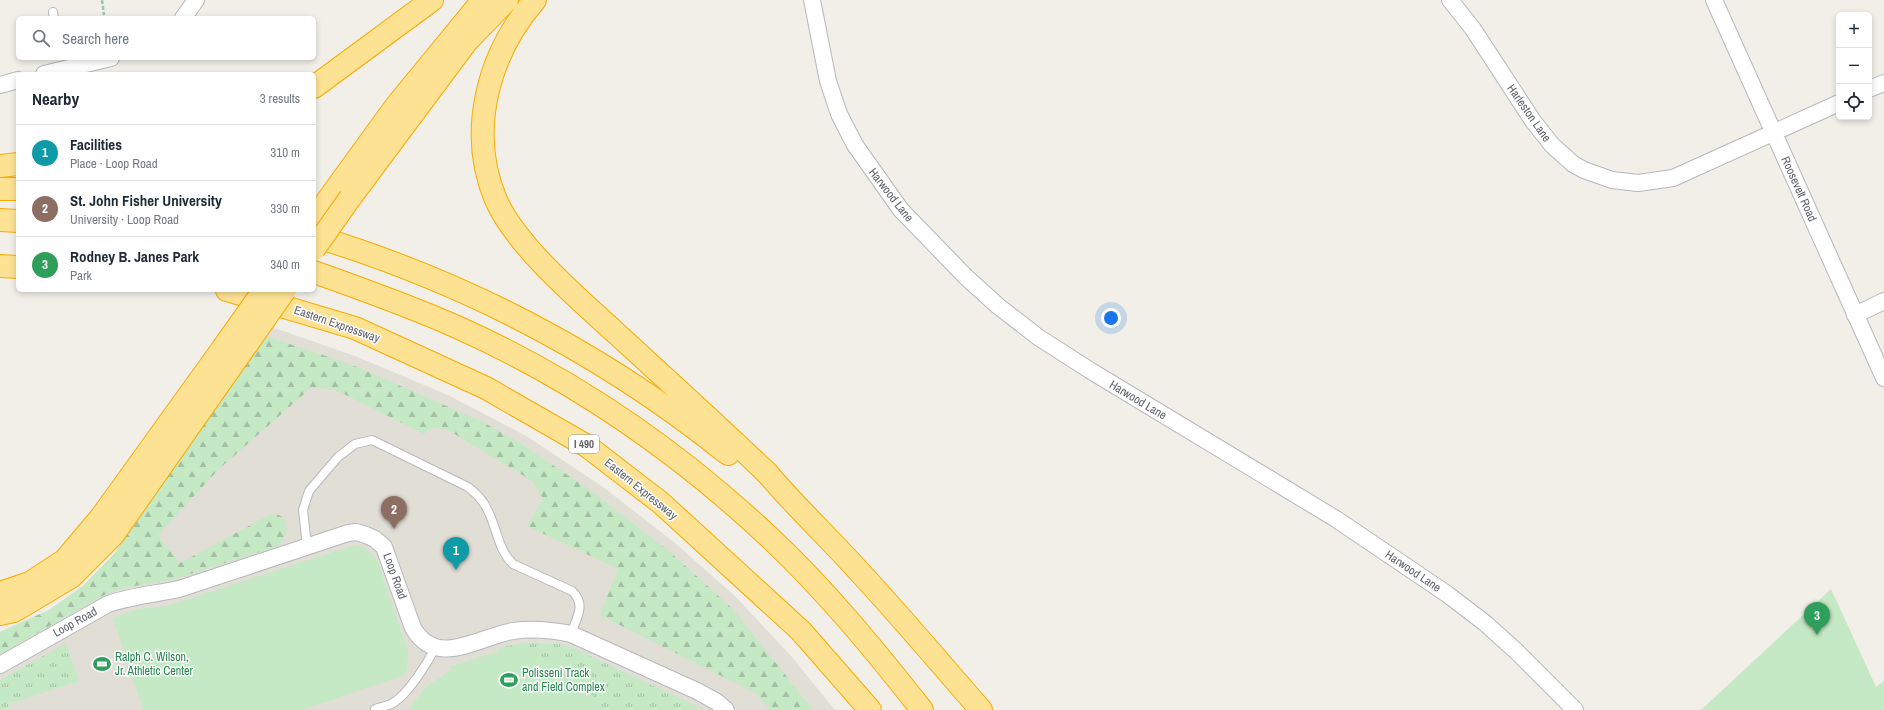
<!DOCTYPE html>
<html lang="en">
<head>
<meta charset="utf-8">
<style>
  :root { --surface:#fff; --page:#f2f2f3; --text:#1f2937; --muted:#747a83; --line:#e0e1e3; --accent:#b45309 }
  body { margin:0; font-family:"Archivo Narrow",sans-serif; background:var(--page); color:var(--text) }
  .controls { position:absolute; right:12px; top:12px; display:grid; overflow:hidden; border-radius:6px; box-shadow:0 2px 6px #0003 }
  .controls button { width:36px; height:36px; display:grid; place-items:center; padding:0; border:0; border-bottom:1px solid var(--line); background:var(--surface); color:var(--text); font:20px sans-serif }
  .you { position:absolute; left:1111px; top:318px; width:14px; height:14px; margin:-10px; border:3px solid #fff; border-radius:50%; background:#1a73e8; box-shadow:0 0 0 6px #1a73e833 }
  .badge { display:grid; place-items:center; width:26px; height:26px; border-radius:50%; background:var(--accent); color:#fff; font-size:13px; font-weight:700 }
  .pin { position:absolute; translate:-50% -33px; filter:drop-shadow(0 1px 2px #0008) }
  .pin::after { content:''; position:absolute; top:21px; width:14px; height:12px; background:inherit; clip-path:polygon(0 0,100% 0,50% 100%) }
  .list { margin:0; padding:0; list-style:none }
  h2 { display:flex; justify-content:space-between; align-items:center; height:52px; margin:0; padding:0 16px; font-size:17px }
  h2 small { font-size:13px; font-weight:400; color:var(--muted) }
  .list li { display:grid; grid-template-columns:26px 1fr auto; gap:12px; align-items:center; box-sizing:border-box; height:56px; padding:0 16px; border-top:1px solid var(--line) }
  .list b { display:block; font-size:15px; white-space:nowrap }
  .list p { margin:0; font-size:13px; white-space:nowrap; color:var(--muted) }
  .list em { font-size:13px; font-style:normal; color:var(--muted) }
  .icon { flex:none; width:22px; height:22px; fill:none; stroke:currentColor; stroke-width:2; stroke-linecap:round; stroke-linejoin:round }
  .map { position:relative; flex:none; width:1884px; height:710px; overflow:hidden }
  .search { position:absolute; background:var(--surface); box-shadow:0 2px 6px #0003; left:16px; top:16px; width:300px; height:44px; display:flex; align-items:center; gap:10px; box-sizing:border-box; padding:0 14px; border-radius:6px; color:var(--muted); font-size:15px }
  .panel { position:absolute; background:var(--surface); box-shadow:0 2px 6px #0003; left:16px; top:72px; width:300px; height:220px; border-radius:6px }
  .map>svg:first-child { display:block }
</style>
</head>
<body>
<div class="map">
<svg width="1884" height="710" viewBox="0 0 1884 710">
  <defs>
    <pattern id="grass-tufts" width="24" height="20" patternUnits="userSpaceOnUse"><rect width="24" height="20" fill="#c5e8c5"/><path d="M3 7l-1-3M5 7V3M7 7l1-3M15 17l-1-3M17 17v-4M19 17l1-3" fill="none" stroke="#a3c0a4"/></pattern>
    <pattern id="forest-firs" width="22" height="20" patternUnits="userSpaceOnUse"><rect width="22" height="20" fill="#c5e8c5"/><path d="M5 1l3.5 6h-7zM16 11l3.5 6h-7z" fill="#a3c0a4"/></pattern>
  </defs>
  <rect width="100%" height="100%" fill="#f1efe8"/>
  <path fill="#e1ded6" d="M272,327L355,356L448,395L528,437L603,487L675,543L736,597L791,656L835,710H0V632L49,610L83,586L114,554Z"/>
  <g fill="url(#grass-tufts)">
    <path d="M66,643L79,681L8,704L10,710H0V680Z"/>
    <path d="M526,643L559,644L573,648L705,710H599C584,666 543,649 499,654L498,650L500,647Z"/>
  </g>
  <path fill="url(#forest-firs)" d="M265,336L350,364L483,422L523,445L587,488L670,552L733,609L813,710H770L757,694L600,615L618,569L527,526L543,499L534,482L448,430L433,427L424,434L336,390L312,387L219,469L158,535L180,563L269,515L277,514L284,518C289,530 287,536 278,546L175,579L128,587L106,594L0,654V632L49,610L83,586L114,554Z"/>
  <g fill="#c5e8c5">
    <path d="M355,545L367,549L377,560L408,652L407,670L402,676L302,710H143L113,618L138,609L167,606Z"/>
    <path d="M1831,589L1876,687L1884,681V710H1701Z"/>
    <path d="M496,652L497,654C525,650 553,655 575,673L583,666L591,675L583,681L593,696L599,710H408L426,687L451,670L450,667Z"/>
  </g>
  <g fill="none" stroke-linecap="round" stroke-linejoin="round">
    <g stroke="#b5b8bc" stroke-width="10">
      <g id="service">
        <path d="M53,12L54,18"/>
        <path d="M307,546L303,510L309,491L338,457L355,444L372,440L468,487C477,494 484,501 488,511C497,528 498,550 513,564L572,591C587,605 576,618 571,634"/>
        <path d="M375,709C381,707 388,706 393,703C408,694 427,664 435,648"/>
      </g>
    </g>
    <g stroke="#b5b8bc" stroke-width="18">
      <g id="minor">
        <path d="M812,0L828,81L839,114L855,145L901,210L966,277L998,306L1038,337L1091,371L1336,519L1447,594L1485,623L1516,651L1575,710"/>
        <path d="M1450,0L1473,29L1533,121L1552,145L1573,164L1584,170L1612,180L1638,183L1673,178L1839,103"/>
        <path d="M1714,0L1884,378"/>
        <path d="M183,18L196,0"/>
        <path d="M44,74L111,58"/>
        <path d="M0,85L18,80"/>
        <path d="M1869,89L1884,83"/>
        <path d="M1855,315L1884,301"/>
        <path d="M0,665L108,604C131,596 155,594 179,589L348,533L356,532L366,535L375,539L384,547L413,628C437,669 478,637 513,631C533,628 552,630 571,634L697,691L717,702L726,710"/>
      </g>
    </g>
    <g stroke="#f9ab00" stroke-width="24">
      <g id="motorway">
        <path d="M535,0C488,54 467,132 496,200C517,247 579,299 617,334C667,380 718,426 768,474C795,506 826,535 855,567C898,613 939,662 981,710"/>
        <path d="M314,87L432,0"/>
        <path d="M0,166L18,164"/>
        <path d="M0,189H18"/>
        <path d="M350,198L467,41L507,0"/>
        <path d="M314,219L396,106L483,0"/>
        <path d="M0,220L18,221"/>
        <path d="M314,236C465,282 605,355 728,454"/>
        <path d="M0,266L18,267"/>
        <path d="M314,272C362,289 410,306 457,327C571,378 676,450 767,535C824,588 874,649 922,710"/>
        <path d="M227,290L355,328L486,388L587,446L661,503L801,631L870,710"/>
        <path d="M0,593L30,583L65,560L102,516L223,348"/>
        <path d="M0,614L14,611L71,577L113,535L240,354"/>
      </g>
    </g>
    <path stroke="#9cc7a9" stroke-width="2.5" stroke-dasharray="4 2" stroke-linecap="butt" d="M102,0L104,15"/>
    <use href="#service" stroke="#fff" stroke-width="8"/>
    <use href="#minor" stroke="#fff" stroke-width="16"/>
    <use href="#motorway" stroke="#fde293" stroke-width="22"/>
    <g stroke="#f9ab00" stroke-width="24" stroke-linecap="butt">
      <g id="motorway-bridge">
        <path d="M314,249L350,198"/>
        <path d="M223,348L264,290"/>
        <path d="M240,354L285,290"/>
      </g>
    </g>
    <use href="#motorway-bridge" stroke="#fde293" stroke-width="22"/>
  </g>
  <defs>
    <g id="stadium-bare" transform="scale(1.38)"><path d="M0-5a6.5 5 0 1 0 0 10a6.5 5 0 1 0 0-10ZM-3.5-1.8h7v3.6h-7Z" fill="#2e9e5b" stroke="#fff" stroke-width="2.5" paint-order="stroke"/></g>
  </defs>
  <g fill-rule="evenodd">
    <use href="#stadium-bare" x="102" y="664"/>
    <use href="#stadium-bare" x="509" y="680"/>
  </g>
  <g text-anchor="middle" stroke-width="3" stroke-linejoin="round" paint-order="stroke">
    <rect fill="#fff" stroke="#8f9295" stroke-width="1" x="569" y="435" width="30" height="18" rx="3"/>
    <g font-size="11" font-weight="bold" fill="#5f6368">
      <text x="584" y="448">I 490</text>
    </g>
    <g font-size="12" fill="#5f6368" stroke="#fff">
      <text transform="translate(1529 113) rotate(55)" y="4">Harleston Lane</text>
      <text transform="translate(1799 189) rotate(66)" y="4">Roosevelt Road</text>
      <text transform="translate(891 195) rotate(52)" y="4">Harwood Lane</text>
      <text transform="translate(337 324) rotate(19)" y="4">Eastern Expressway</text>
      <text transform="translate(1138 400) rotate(31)" y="4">Harwood Lane</text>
      <text transform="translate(641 489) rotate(39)" y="4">Eastern Expressway</text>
      <text transform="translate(1413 571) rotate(34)" y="4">Harwood Lane</text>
      <text transform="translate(395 576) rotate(70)" y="4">Loop Road</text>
      <text transform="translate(75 622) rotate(-29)" y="4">Loop Road</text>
    </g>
    <g font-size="12" fill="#27864d" stroke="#fff" text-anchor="start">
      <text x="115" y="661">Ralph C. Wilson,<tspan x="115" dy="14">Jr. Athletic Center</tspan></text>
      <text x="522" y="677">Polisseni Track<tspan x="522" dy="14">and Field Complex</tspan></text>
    </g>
  </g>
</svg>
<div class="controls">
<button>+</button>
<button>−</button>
<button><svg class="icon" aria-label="locate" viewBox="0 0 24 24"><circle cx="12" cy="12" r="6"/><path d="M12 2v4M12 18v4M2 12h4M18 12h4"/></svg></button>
</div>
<div class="you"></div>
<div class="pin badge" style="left:456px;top:570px;background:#0f9aa8">1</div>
<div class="pin badge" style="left:394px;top:529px;background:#8d6e63">2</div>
<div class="pin badge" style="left:1817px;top:635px;background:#2e9e5b">3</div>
<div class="search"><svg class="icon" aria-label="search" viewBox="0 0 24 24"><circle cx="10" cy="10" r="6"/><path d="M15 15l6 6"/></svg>Search here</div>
<section class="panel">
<h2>Nearby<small>3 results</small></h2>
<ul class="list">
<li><span class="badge" style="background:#0f9aa8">1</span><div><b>Facilities</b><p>Place · Loop Road</p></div><em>310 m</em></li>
<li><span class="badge" style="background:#8d6e63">2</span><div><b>St. John Fisher University</b><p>University · Loop Road</p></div><em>330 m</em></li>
<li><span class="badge" style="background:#2e9e5b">3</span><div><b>Rodney B. Janes Park</b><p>Park</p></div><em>340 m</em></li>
</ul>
</section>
</div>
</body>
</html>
